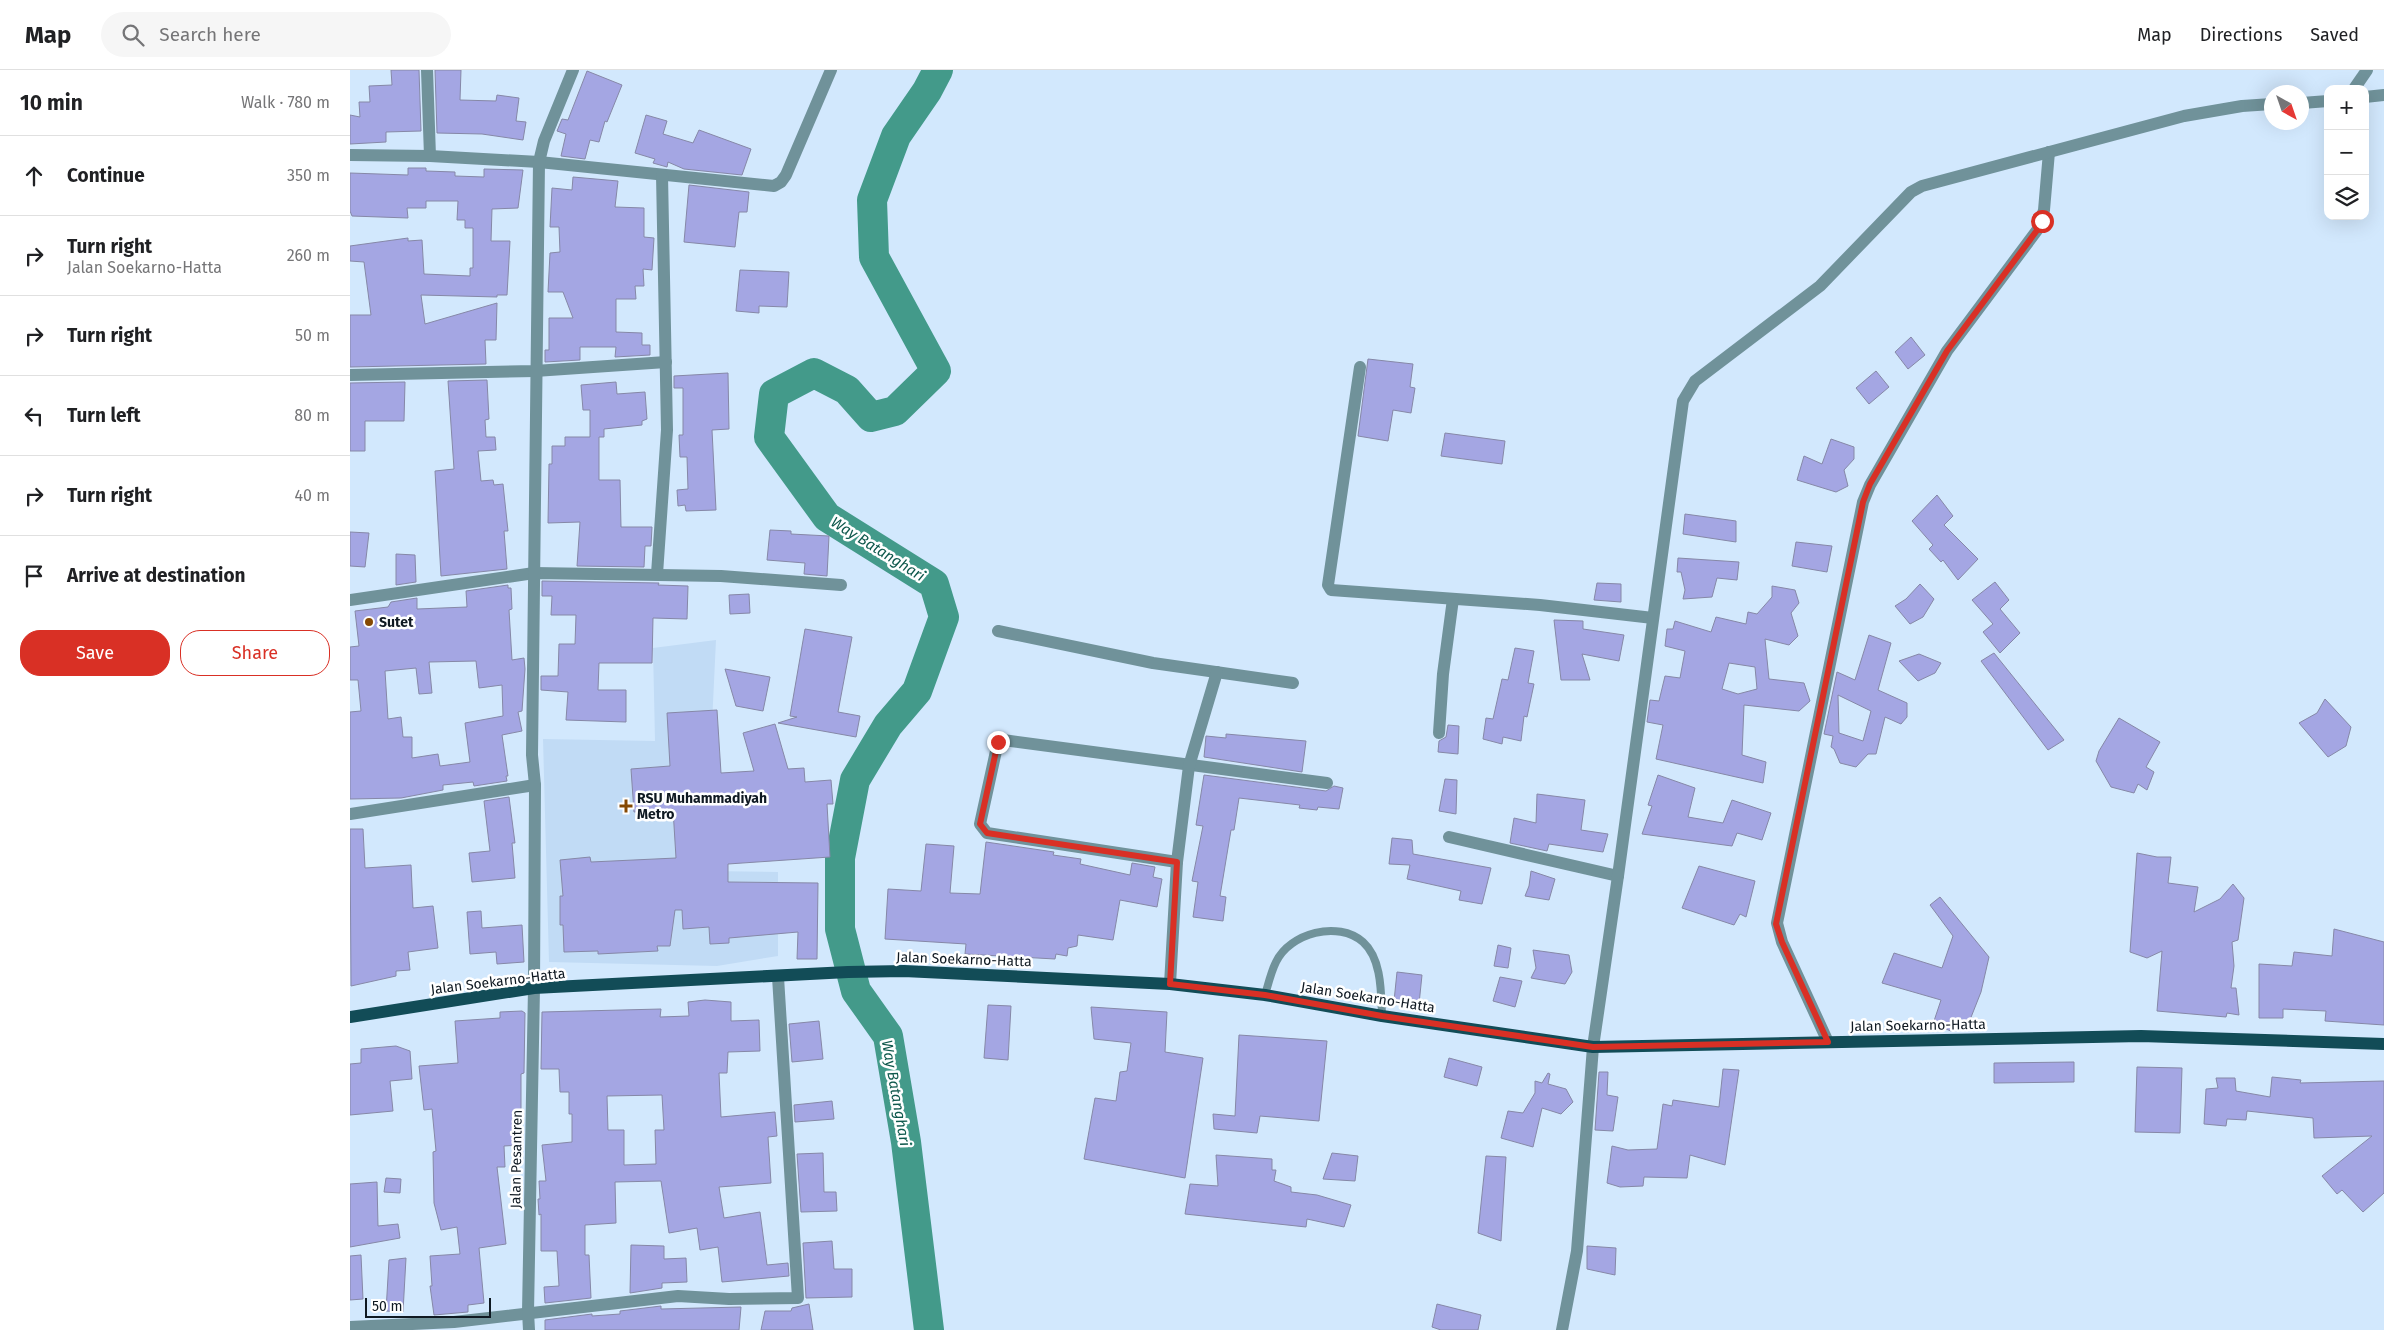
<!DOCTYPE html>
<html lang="en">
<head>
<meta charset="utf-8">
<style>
  :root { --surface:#fff; --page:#f6f6f6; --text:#202124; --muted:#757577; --line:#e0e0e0; --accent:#d93025 }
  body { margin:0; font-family:"Fira Sans",sans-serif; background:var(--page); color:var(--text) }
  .controls { position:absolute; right:15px; top:15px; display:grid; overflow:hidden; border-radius:10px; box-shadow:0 5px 20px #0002 }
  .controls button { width:45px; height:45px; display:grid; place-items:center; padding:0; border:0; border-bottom:1px solid var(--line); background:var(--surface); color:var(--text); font:25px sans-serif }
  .compass { position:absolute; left:1914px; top:15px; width:45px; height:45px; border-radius:50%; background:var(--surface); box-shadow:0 5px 20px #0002; rotate:140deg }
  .scale { position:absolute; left:15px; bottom:12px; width:126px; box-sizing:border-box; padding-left:5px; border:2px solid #0f1922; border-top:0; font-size:14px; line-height:18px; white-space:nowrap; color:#0f1922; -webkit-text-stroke:4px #fff; paint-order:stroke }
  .stop { position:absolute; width:15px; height:15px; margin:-11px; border:4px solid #d93025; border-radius:50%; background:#fff }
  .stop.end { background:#d93025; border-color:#fff; box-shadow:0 1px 5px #0008 }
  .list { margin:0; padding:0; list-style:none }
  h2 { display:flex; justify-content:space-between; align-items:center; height:65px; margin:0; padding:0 20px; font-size:21px }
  h2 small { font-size:16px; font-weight:400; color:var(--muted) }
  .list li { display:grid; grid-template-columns:32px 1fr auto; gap:15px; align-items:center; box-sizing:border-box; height:80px; padding:0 20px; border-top:1px solid var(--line) }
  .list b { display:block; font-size:19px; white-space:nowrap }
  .list p { margin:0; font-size:16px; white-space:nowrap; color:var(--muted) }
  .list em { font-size:16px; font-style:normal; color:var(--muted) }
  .actions { display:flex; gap:10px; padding:15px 20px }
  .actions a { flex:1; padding:11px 0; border:1px solid var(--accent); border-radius:20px; text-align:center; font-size:18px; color:var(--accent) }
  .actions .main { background:var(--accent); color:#fff }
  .icon { flex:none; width:28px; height:28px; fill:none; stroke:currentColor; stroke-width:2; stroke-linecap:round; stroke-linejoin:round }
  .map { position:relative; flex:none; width:2034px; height:1260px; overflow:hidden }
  header { display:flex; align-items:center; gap:30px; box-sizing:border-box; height:70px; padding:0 25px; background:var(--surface); border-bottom:1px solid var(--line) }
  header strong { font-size:24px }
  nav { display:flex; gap:28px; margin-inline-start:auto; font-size:18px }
  .search { width:350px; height:45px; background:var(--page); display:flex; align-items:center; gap:12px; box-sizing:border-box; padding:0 18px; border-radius:28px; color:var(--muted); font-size:19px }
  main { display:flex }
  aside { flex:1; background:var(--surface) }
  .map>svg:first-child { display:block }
</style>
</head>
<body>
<header>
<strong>Map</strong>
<div class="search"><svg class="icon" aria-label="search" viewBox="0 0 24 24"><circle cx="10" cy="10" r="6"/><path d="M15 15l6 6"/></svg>Search here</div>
<nav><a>Map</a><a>Directions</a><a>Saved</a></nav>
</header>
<main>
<aside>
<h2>10 min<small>Walk · 780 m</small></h2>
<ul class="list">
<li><svg class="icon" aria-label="ahead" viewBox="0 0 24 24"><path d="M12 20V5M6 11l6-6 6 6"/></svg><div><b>Continue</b></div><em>350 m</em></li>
<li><svg class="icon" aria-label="right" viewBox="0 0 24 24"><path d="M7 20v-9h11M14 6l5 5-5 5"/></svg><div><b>Turn right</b><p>Jalan Soekarno-Hatta</p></div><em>260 m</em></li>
<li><svg class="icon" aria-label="right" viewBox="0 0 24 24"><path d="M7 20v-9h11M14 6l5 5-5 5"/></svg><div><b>Turn right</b></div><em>50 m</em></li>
<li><svg class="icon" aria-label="left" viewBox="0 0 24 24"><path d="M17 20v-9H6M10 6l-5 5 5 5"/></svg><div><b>Turn left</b></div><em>80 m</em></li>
<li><svg class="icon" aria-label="right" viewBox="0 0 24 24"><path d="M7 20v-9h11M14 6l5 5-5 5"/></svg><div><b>Turn right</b></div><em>40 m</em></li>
<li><svg class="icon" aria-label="arrive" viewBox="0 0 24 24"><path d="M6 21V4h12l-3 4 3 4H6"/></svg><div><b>Arrive at destination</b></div></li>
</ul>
<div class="actions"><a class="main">Save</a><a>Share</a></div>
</aside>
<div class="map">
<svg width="2034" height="1260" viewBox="0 0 2034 1260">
  <rect width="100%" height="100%" fill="#d2e8fd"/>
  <path fill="#c1dbf5" d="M366,570L355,801L428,802V886L367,896L199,892L193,669L305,671L303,578Z"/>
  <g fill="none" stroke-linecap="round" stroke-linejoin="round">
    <path stroke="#439a8a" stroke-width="30" d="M579,1260L556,1072L538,966L506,921L490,859V788L505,710L538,655L567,621L594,547L584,514L477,447L419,367L424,324L464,303L497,320L521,347L545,341L586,301L524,187L522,130L546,66L577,21L588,0"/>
  </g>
  <g fill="#a4a6e3" stroke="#8688a7" fill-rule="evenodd">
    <path d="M41,0H69L71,61L36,62V72L0,74V45L10,47L9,32H20L19,16L42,15Z"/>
    <path d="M85,0H111L110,30L146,31L147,25L169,28L166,51L176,52L173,70L132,64L87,63Z"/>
    <path d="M237,1L272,15L257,52L255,51L249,72L240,70L235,89L211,86L216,64L207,61L212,49L218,50Z"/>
    <path d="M296,45L317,51L313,64L343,73L349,60L401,79L392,105L334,99L318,92L317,97L303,93L305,89L285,83Z"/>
    <path d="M58,98H76V101L105,102V106L134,107V99L173,100L168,138L142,139L141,171H160L157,225H147V227L71,225L75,254L147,233L146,270H135L136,294L0,297V245H21L14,192L0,191V176L58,168V171L72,170L74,204L120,206V198H123V158H115V150H107L108,131H76V138H57L58,148L2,146L0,141V103L58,105Z"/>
    <path d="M223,107L268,111L265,137L294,138V167L304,168L302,200L293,199L294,216H285L286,229H266V262L292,263V275H300V285L265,287L266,277H230V290L195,292V280H199V248H223L213,222H198L200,183L210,182L209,157H200L202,118L222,120Z"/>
    <path d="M339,115L399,122L397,142H389L385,177L334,172Z"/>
    <path d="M390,200L439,202L437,237L409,236V243L386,241Z"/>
    <path d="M1561,267L1575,285L1558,299L1545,282Z"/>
    <path d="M1018,289L1063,294L1060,317L1065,318L1061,343L1043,340L1038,371L1008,366Z"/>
    <path d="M1526,301L1539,317L1519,334L1506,318Z"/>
    <path d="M378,303L379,359L362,360L366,440L336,441L335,435L328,436L327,420L338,419L337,387H330L329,365H333V318H324V306Z"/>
    <path d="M137,310L139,349L135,350L136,367H145L146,380L128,381L131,411L143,410L144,415L153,414L158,461H154L157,499L91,506L85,401L104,399L98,311Z"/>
    <path d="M55,312L54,351H15V381H0V313Z"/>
    <path d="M266,312L267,324L295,322L297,349L292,351V355L254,359V367H249V410H270L271,457H302L301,476H295L294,497L227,496L230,452L198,453L199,394H202V376H215V367H240V340H233L231,315Z"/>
    <path d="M1095,363L1155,371L1152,394L1091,386Z"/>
    <path d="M1481,369L1504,377V389L1494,400L1498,416L1486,422L1447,410L1454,386L1472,394Z"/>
    <path d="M1587,425L1603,446L1594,455L1628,489L1608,510L1593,490L1591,492L1579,479L1583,475L1562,451Z"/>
    <path d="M1335,444L1386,451V472L1333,464Z"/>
    <path d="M420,460L441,461V464L479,466L477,506L454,504L455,493L417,490Z"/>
    <path d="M0,462L19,463L15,497L0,496Z"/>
    <path d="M1446,472L1482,476L1477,502L1442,496Z"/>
    <path d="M46,484L65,485L66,512L46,515Z"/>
    <path d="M1328,488L1389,492L1387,510L1367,508L1362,527L1333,529L1335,520L1331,502H1327Z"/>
    <path d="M192,511L309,513L308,515L338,516L337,549L303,548L302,593H249L248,620H276V652L216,650L218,622L191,620V606H208L209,574H225L226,545H201L202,526H192Z"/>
    <path d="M1645,512L1659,530L1650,539L1670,563L1650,583L1633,562L1643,554L1622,530Z"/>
    <path d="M1247,513L1271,514V532L1244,530Z"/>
    <path d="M1570,514L1584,529L1573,547L1560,554L1545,536L1556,529Z"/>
    <path d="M158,515V518H161L162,539L159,540L162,590L174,588L175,599L172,641L168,642L172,661L152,665L158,706H156L157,711L124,716L123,712L93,715V720L51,728L0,729V642L11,641L8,610H0V577L9,576L5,541L38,537L41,532L67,528V539L117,537L116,521ZM126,591L129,618L152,615L153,646L115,653L120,692L90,696L88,684L62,688V667H53L51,647L38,649L35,601L66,598L69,624L82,623L79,592Z"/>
    <path d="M1422,516L1445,520L1449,533L1441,543L1448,566L1439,575L1415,569L1419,609L1454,613L1460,631L1449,641L1394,635L1392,685L1416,692L1413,713L1306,689L1313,655L1297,652L1300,630L1309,631L1315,606L1330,608L1335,581L1315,576L1317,559H1323L1325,551L1361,562L1366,547L1396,554L1398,542L1407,544L1422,527ZM1379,593L1405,597L1407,619L1388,624L1372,619Z"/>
    <path d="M399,524L400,543L380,544L379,525Z"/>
    <path d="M1204,550L1233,551V559L1274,565L1269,591L1232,584L1240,610H1211Z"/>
    <path d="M455,559L502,567L488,642L510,646L506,667L428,653L447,647L440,646Z"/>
    <path d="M1519,565L1541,573L1528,620L1557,633V647L1551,654L1535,647L1526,684H1518L1506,697L1490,693L1484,679L1481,677L1483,666L1474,664L1487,602L1505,610ZM1488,625L1521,641L1513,671L1489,663Z"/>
    <path d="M1165,578L1184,581L1178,613L1184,614L1177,647L1174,646L1171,671L1153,667L1152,674L1133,669L1136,648L1143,649L1152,609L1158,610Z"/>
    <path d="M1644,583L1714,670L1698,680L1631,591Z"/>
    <path d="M1569,584L1591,593L1585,603L1568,611L1549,591Z"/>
    <path d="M375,599L420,607L413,641L386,636Z"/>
    <path d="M1975,629L2001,657L1996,676L1978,687L1949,653L1967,643Z"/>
    <path d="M367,640L371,703L404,701L393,663L425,654L438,699L454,698L455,712L481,710L483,734H477L480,787L378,794V812L468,813L467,889H447L448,862L379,868V873L360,874L359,857L333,859L332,840H325L320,876H307L308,881L248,884V881L214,882L213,855H210V826H213L210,790L240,787L241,792L326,788L323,739L284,742L281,699L320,696L317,643Z"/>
    <path d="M1769,648L1810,672L1796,697L1804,702L1797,720L1788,714L1784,723L1761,717L1746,691L1749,681Z"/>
    <path d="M1098,655L1109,656L1108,684L1088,682L1089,671L1096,667Z"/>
    <path d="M876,664L956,671L952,702L854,687L856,666L876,668Z"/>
    <path d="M854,705L976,721L984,716L993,718L989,739L968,737L967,740L949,738L950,735L889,728L884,760H881L870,826L876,827L873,851L843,847L848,812L842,811L853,756L846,755Z"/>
    <path d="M1308,705L1345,718L1338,747L1373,753L1382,730L1421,743L1412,770L1387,763L1382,776L1292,764L1302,736L1298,735Z"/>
    <path d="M1095,709L1107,710L1106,744L1089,741Z"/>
    <path d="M1187,724L1235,730L1231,760L1258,764L1253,782L1199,774L1197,781L1160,773L1164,748L1186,753Z"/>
    <path d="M159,727L165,773H162L165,808L122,812L119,783L140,781L134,731Z"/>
    <path d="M0,759H13L15,798L61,795L63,838L83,836L88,878L58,882L60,900L46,901V906L1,916Z"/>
    <path d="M1042,768L1062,770L1063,784L1141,798L1132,834L1109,830L1111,821L1057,809L1060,795L1039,794Z"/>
    <path d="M636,772L704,782L703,785L731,789L730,794L780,805L782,793L805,797L803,807L812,809L807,837L770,830L763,870L728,865L727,876L718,878L717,886L706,884L705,889L615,884L616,874L535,869L538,819L571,821L576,774L604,776L600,823L630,824Z"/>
    <path d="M1787,783L1807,787H1821L1818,813L1848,817L1844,842L1870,829L1883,814L1894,828L1888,870L1882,872L1884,896L1881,918H1886L1889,945L1877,943L1876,947L1807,941L1812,881L1797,888L1780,882Z"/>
    <path d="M1349,796L1405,811L1396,847L1390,844L1384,855L1332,838Z"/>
    <path d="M1181,801L1205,809L1199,830L1175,826L1179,816Z"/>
    <path d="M1590,827L1639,887L1631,922L1616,960L1601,961L1583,954L1591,930L1532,913L1544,883L1592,898L1603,866L1580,835Z"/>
    <path d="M131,841L132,858L172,855L174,892L147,894L146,882L120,884L117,842Z"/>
    <path d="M1984,859L2034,872V955L1975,951L1976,941L1933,939V948H1909V894L1942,896L1944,882L1982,886Z"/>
    <path d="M1148,875L1161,878L1158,898L1144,896Z"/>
    <path d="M1183,880L1219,885L1222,902L1215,914L1181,908L1186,898Z"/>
    <path d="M1047,902L1072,905L1069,934L1044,931Z"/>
    <path d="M1150,907L1172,911L1165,937L1143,931Z"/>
    <path d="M355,930L381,932V951L409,950L410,981L378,982L377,1003H369L371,1047L425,1042L427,1066L418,1067L421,1113L369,1117L374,1148L410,1142L417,1195L438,1193L439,1206L372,1212L368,1177L350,1180L347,1158L319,1163L311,1111L265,1112L266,1153L235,1155V1185H239L241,1228L195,1233L194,1217L209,1216L207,1181H191V1144L189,1145L188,1129H190L189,1111H196L192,1075L222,1072V1044H219V1022H210L209,999H191L192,942L311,939L310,947L339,946L338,932ZM312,1025L314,1060H305L306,1094L274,1095V1060H258L257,1026Z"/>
    <path d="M638,935L661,936L658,990L634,988Z"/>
    <path d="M741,937L817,942L815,982L853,988L835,1108L734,1089L745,1028L766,1031L770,1002L777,1001L781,973L744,969Z"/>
    <path d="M172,941L175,943L174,1003L171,1004V1075L154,1076L155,1097H147L156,1174L129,1178L134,1233L118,1235V1242L84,1245L80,1216H82L80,1186L110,1184L107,1157L91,1160L84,1133L83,1082L86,1081L82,1039L74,1040L69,996L108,993L105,951L150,948V942Z"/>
    <path d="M469,951L473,989L442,992L439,954Z"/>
    <path d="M889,965L977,971L969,1051L910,1046L907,1063L864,1059L863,1044L885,1046Z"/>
    <path d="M46,976L60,981L62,1009L40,1011L43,1041L0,1045V994L11,993V979Z"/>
    <path d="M1099,988L1132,997L1127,1016L1094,1007Z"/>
    <path d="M1724,992V1012L1644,1013V993Z"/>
    <path d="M1787,997L1832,998L1830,1063L1785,1062Z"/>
    <path d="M1373,999L1389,1000L1375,1095L1340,1085L1337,1108L1294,1107L1293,1116L1270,1117L1257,1113L1262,1076L1278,1080L1307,1079L1313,1034L1322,1036L1323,1030L1369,1037Z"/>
    <path d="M1249,1002H1258L1257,1025L1268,1027L1263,1061L1245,1060Z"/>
    <path d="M1198,1003L1200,1004L1198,1014L1216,1019L1223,1032L1211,1044L1192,1038L1183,1077L1151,1068L1158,1041L1173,1043L1185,1023V1011L1192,1013Z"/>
    <path d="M1922,1007L1951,1010L1950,1013L2034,1011V1123L2013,1142L1992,1120L1987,1124L1972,1106L2022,1066L1964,1068L1963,1048L1897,1041L1896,1050L1877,1049L1876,1056L1854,1054L1856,1019L1868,1018L1866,1008H1885L1886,1021L1920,1027Z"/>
    <path d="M482,1031L484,1049L445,1052L444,1035Z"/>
    <path d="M473,1083L474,1122H486L487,1141L451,1142L447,1084Z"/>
    <path d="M982,1083L1008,1086L1005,1111L973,1109Z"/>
    <path d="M866,1085L922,1089V1100H926L924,1111L941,1117V1122L967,1125L1001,1135L994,1157L957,1149L956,1157L835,1144L840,1114L868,1116Z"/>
    <path d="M1136,1086L1156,1087L1151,1171L1128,1163Z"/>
    <path d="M36,1108L51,1109L50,1123L34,1122Z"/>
    <path d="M27,1112L28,1156L48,1154L50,1168L0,1177V1114Z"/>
    <path d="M482,1171L484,1199H502V1227L456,1228L453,1173Z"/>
    <path d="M281,1175L314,1176V1189L336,1188L337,1212L312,1213V1218L280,1223Z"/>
    <path d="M1237,1176L1266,1178L1265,1205L1237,1199Z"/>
    <path d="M11,1185L13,1229L0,1230V1186Z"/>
    <path d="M56,1188L53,1242L36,1241L39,1190Z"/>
    <path d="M459,1234L463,1260H411L415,1241H441L442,1238Z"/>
    <path d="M1087,1234L1131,1245L1128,1260H1091L1082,1257Z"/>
    <path d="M311,1236V1239L391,1237L389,1260H195V1250L242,1244V1246L270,1244V1241Z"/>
  </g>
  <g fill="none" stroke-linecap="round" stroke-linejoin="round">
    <path stroke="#70929a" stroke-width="8" d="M915,925C918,915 921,902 926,892C940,863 988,850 1013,872C1032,889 1031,923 1032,946"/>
    <g stroke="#70929a" stroke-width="12">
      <path d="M77,0L80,86"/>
      <path d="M2004,19L2017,0"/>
      <path d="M2015,27L2034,25"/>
      <path d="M1952,33L1978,31"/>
      <path d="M0,85L80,86L189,92L424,116L431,112L436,105L481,0"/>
      <path d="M1010,297L978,515L981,520L1190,535L1303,548"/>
      <path d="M0,305L185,301L316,292"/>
      <path d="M307,504L317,360L312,105"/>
      <path d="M0,530L184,503L371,506L491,515"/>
      <path d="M648,561L803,593L943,613"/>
      <path d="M1089,663L1093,604L1103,529"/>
      <path d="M0,744L185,715"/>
      <path d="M1099,767L1268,806"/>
      <path d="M827,792L637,763L630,754L648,672L653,670L977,713"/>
      <path d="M820,914L827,792L839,696L867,602"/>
      <path d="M1478,972L1432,872L1427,853L1513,432L1520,415L1597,281L1688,159L1694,140L1699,82"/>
      <path d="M0,1257L104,1252L328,1226L379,1229L448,1228L428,907"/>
      <path d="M179,1260L178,1242L184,918L185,715L182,685L189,92L194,71L223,0"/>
      <path d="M1212,1260L1227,1181L1243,977L1268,806L1333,331L1345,311L1470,216L1561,122L1572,116L1834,46L1892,36L1922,34"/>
    </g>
    <path stroke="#124c57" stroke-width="12" d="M0,947L184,918L498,902L554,901L820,914L915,925L1032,946L1243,977L1791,966L2034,974"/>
  </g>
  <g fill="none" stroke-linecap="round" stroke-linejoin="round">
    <path stroke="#d93025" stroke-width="6" d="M648,672L630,754L637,763L827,792L820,914L915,925L1032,946L1243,977L1478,972L1432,872L1426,854L1513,432L1520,414L1597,281L1688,159L1692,151"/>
  </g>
  <g fill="#854904" stroke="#fff" stroke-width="2">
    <circle cx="19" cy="552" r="5"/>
    <path d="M273.5 728.5h5v5h5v5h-5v5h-5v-5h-5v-5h5z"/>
  </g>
  <g text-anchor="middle" stroke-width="5" stroke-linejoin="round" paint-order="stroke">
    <g font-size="14" font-weight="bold" fill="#0f1922" stroke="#fff" text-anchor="start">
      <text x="29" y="557">Sutet</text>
      <text x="287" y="733">RSU Muhammadiyah<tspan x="287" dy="16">Metro</tspan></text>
    </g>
    <g font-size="14" fill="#0f1922" stroke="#fff">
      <text transform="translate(614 889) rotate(2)" y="5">Jalan Soekarno-Hatta</text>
      <text transform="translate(148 911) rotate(-7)" y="5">Jalan Soekarno-Hatta</text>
      <text transform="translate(1018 927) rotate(9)" y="5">Jalan Soekarno-Hatta</text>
      <text transform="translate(1568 955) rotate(-1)" y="5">Jalan Soekarno-Hatta</text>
      <text transform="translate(166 1089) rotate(-89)" y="5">Jalan Pesantren</text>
    </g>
    <g font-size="15" font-style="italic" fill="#0e584c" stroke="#fff">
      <text transform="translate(528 479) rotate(32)" y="5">Way Batanghari</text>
      <text transform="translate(546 1023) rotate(80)" y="5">Way Batanghari</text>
    </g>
  </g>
</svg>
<div class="controls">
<button>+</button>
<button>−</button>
<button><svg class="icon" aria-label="layers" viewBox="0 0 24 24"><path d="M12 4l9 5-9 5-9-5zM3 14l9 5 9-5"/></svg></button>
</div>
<svg class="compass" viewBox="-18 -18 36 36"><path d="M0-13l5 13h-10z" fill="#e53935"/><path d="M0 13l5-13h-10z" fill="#757577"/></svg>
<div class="scale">50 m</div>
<div class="stop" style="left:1692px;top:151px"></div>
<div class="stop end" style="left:648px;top:672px"></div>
</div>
</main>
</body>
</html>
